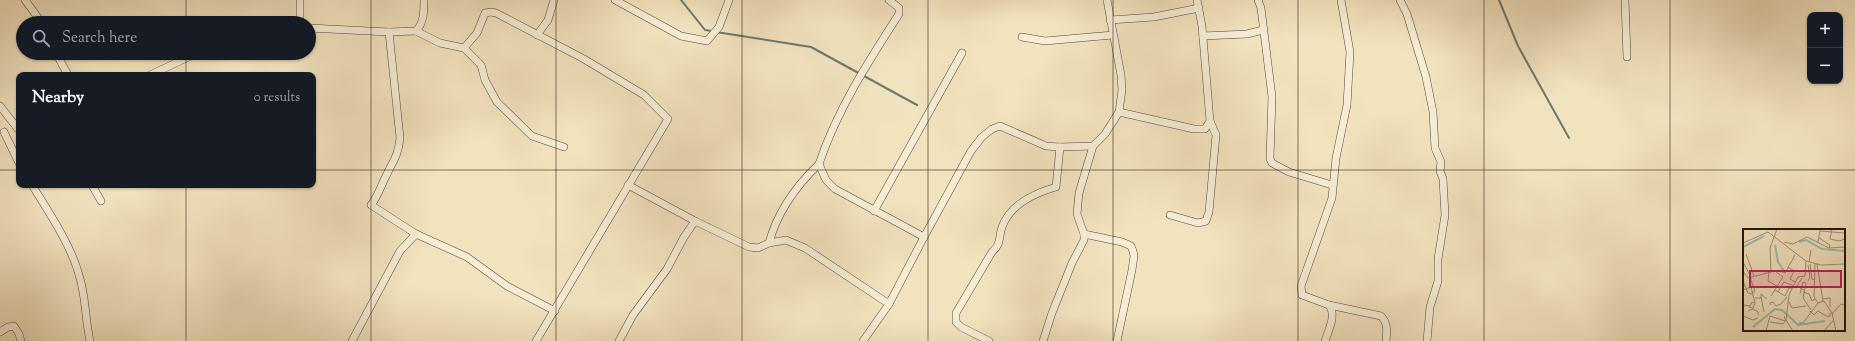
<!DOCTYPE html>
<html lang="en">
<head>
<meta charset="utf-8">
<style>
  :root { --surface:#171b24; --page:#242831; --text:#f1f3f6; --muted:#9ea1a6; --line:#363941 }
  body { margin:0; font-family:"Sorts Mill Goudy",serif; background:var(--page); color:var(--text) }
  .controls { position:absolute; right:12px; top:12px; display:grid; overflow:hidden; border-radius:8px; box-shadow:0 1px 3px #0004 }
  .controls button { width:36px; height:36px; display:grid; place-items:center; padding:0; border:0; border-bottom:1px solid var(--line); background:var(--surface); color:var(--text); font:20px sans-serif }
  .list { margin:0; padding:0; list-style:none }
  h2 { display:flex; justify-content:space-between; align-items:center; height:52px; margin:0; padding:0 16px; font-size:17px }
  h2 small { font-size:13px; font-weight:400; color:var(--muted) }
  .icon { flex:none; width:22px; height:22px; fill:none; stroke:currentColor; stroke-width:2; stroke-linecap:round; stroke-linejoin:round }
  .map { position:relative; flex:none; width:1855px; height:341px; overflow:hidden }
  .search { position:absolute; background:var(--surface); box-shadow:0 1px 3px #0004; left:16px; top:16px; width:300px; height:44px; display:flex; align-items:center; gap:10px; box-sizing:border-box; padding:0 14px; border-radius:22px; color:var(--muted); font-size:15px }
  .panel { position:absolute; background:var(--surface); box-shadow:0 1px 3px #0004; left:16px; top:72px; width:300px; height:116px; border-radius:8px }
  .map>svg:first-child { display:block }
</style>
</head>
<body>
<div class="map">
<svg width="1855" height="341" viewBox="0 0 1855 341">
  <rect width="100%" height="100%" fill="#f2e3bf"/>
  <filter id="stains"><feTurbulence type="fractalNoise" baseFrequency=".005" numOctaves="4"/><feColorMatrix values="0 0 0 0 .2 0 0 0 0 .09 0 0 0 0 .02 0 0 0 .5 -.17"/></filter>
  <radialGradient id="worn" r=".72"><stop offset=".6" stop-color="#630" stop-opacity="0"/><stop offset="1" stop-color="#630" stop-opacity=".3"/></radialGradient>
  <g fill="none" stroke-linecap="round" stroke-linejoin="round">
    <g stroke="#6a7a6f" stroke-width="2">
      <path d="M681,0L705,30L712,31"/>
      <path d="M1499,0L1518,46L1569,138"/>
      <path d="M716,32L811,47L917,105"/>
    </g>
    <g stroke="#544739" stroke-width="8">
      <g id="minor">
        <path d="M25,0L42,23"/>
        <path d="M615,0L681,36L707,41L719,27L729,0"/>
        <path d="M889,0L899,8V14C868,62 837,110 819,164L826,180L835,189L924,237"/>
        <path d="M1258,0L1261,8L1272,97L1270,159L1272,163L1289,172L1332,185"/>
        <path d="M1400,0L1407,14L1426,77L1433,112L1435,148L1441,162L1440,171L1443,179L1445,215L1438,259V281L1430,307L1427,341"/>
        <path d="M1625,0L1627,57"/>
        <path d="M1110,20L1154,17L1199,8"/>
        <path d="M300,23V0"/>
        <path d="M309,28L389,32L416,31C424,23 424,11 424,0"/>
        <path d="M416,31L440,43L464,48L477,33L485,13L491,12L496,13L584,59L644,95L668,119L536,341"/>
        <path d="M389,32L400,138C398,156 394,159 387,174C380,187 380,193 371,205L416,234L467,257L507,286L555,311"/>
        <path d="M537,35L548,20L554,0"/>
        <path d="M1203,36L1247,34L1263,30"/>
        <path d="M1022,37L1045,41L1113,35"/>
        <path d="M464,48L481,65L485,80L497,102L532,136L564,147"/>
        <path d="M56,53L68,75"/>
        <path d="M150,75L197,53"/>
        <path d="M0,106L18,129"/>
        <path d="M1119,112L1194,129H1205L1210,121"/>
        <path d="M4,132L19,163"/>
        <path d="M32,185C48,211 71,245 79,275C86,296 85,319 90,341"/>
        <path d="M92,185L101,201"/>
        <path d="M628,185L695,221"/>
        <path d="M874,211L962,53"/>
        <path d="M1170,215L1198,223L1206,221L1209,212L1216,135L1210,121L1202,26L1197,0"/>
        <path d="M1084,234L1122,242L1131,246L1133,251L1134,256L1132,270L1117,341"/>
        <path d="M769,243C777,213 797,185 819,164"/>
        <path d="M1329,305L1381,316C1388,323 1387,332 1386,341"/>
        <path d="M0,332L8,327L14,326L19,334L21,341"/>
        <path d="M352,341L400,251L416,234"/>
        <path d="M619,341L633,315L667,269L684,237L695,221L749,247L758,248L769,243L786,240L805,248L889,304"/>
        <path d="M863,341L889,304L924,237L971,151L982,137L992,129L1000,126L1046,146L1060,147L1093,146L1105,134L1119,112L1122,90L1121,75L1107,0"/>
        <path d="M989,341L961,327L956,322V313L992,252C1002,243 998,239 1002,227C1010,205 1035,193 1056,187L1060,147"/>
        <path d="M1043,341L1052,313L1072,263L1084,240V234L1077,214L1079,193L1093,146"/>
        <path d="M1325,341C1328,331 1337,315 1329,305L1302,295L1301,286L1332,198L1336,158L1347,105L1350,52L1341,0"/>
      </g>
    </g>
    <use href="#minor" stroke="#f7edd5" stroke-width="7"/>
  </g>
  <path fill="none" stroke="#20130c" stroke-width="1" stroke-opacity="0.55" d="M186,0V23M371,0V341M556,0V341M742,0V341M928,0V341M1113,0V341M1298,0V341M1484,0V341M1670,0V341M186,53V75M0,170H19M313,170H1855M186,185V341"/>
  <g transform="translate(1743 229)">
    <rect width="102" height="102" fill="#f2e3bf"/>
    <path fill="none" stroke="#9bbeb1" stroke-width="2" d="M56,13L63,11L79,20L102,22M32,16L35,33L41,42M0,18L21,7M10,98L32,80L39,81L55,96L82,92"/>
    <path fill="none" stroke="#9e9077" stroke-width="1" d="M89,0L87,10L96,12L102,10M77,2L102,4M76,9L87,16L86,19M41,13L50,15L64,8L86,19L102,18M75,13L77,1M0,14L25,3L63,32L78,36L102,35M3,25L11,47M0,33L8,48M66,33L68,21M67,35L69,50L72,51M72,35L71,68L75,74L81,72L89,84L93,102M74,35L80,72M45,38L51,42L47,50L52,53M0,42L5,49L28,43L27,19L34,0M26,43L25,52L34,57M28,43L32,42L40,48L28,67M34,43L35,41L42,44L52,26M7,48L12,62L9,64M59,49L54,57L61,61M0,52L5,64L9,65M65,52L67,48L65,36M60,53L63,54L60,69L68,81M0,61L8,58L12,74L10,79L6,78M32,61L42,67L46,59H49M35,63L41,53L51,57M60,63L66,65L69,72L72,70M57,65L60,53M18,68L21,83M12,69H18V65L24,70M80,70L87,69V78M46,73L49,79L63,77M28,76L27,74L30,73L33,77L38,75L44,68M0,81L1,76L7,77L9,73L12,74M5,82L10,80L15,83V86M67,82L71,86L75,82L83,87H87V84M89,85L98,75L102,76M0,87L10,91L15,89M27,93L40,95L43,91L41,89L42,87M56,94H60L75,74M23,102L27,87L42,92M50,102L43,91L46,66L55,48L62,47L63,32M81,102L90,92"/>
    <path fill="#c2185b" fill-opacity="0.15" stroke="#c2185b" stroke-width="2" d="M7,42H98V58H7Z"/>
    <rect width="102" height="102" fill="none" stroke="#20130c" stroke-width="2"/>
  </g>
  <rect width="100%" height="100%" filter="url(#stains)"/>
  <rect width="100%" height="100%" fill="url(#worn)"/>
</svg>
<div class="controls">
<button>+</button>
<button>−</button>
</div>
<div class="search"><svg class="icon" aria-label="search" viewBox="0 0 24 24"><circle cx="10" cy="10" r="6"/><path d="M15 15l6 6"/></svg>Search here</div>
<section class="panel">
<h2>Nearby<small>0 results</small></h2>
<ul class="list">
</ul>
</section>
</div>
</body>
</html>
